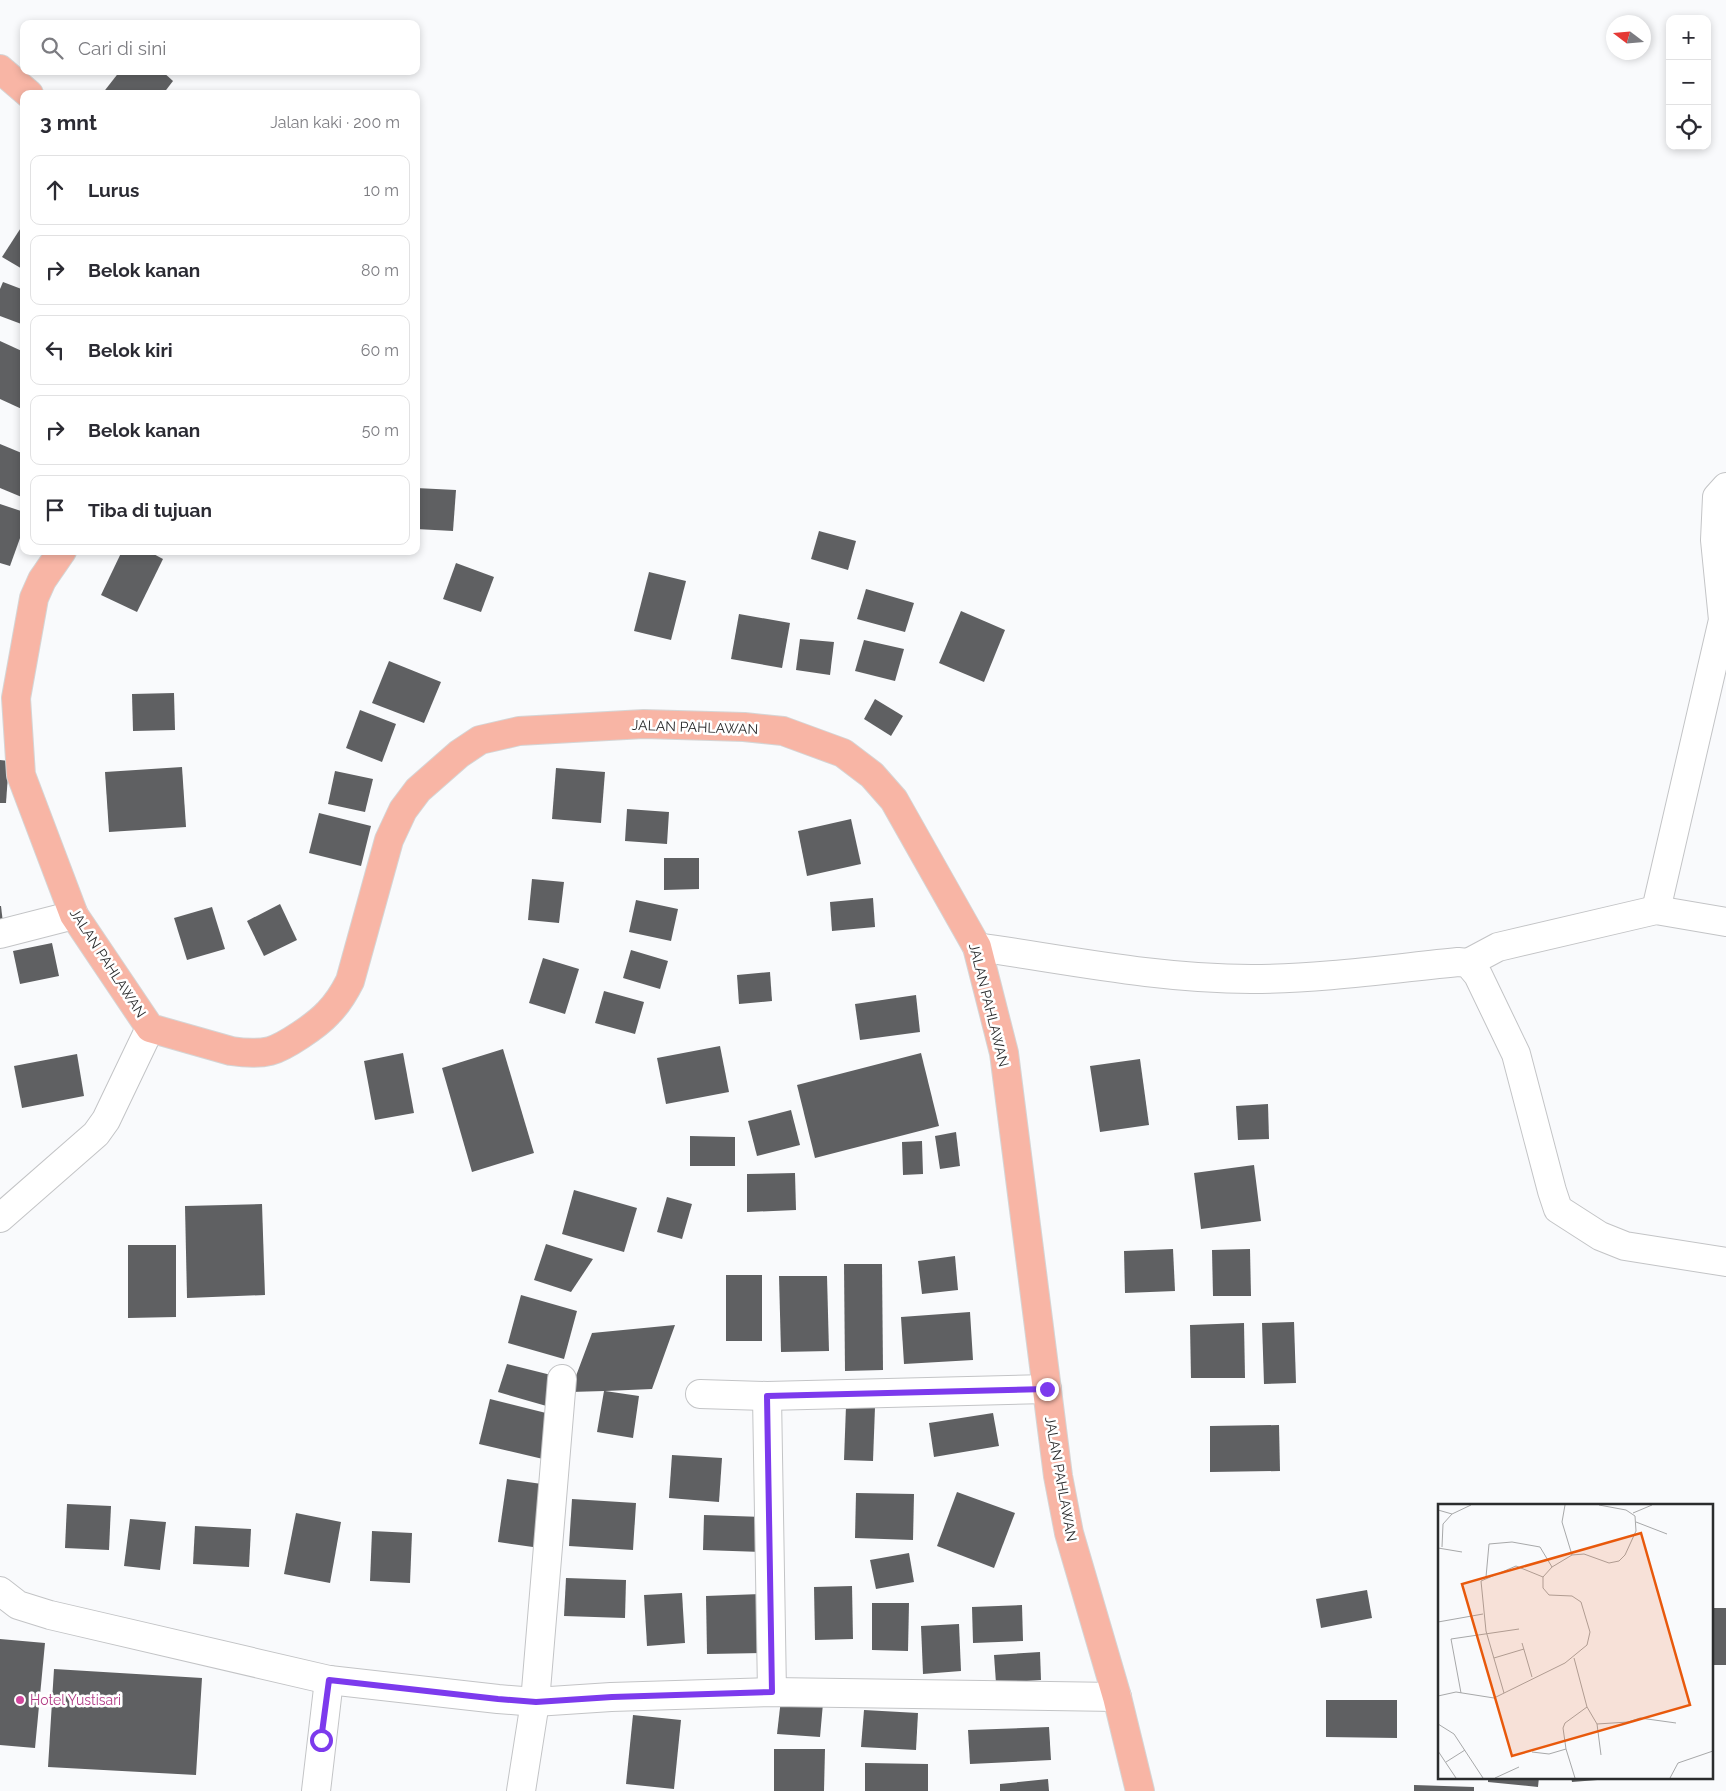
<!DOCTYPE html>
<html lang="id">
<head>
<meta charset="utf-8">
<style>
  :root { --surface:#fff; --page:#f2f2f3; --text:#2b2b33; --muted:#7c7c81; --line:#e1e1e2 }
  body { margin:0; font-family:Raleway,sans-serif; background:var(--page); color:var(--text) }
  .controls { position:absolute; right:15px; top:15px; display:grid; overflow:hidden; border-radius:10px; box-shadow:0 2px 8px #0003 }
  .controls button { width:45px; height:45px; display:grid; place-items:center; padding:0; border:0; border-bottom:1px solid var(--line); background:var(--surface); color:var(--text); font:25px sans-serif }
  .compass { position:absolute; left:1606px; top:15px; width:45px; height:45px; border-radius:50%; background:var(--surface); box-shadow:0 2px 8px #0003; rotate:286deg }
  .stop { position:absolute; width:15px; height:15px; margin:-11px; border:4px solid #7c3aed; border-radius:50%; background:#fff }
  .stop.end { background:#7c3aed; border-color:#fff; box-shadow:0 1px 5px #0008 }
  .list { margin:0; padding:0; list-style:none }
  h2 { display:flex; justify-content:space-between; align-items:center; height:65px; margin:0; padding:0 20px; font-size:21px }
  h2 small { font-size:16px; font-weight:400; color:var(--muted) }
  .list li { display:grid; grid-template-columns:32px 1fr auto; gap:15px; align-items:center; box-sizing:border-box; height:70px; margin:0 10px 10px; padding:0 10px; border:1px solid var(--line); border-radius:10px }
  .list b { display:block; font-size:19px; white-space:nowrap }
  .list em { font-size:16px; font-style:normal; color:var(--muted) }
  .icon { flex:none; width:28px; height:28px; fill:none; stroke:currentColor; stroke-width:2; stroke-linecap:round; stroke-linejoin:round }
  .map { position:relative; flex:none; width:1726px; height:1791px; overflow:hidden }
  .search { position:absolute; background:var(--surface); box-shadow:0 2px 8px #0003; left:20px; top:20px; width:400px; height:55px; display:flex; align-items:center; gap:12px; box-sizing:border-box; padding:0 18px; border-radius:10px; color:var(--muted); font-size:19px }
  .panel { position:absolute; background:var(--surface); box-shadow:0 2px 8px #0003; left:20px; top:90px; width:400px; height:465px; border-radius:10px }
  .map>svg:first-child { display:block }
</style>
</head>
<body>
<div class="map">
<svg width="1726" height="1791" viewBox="0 0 1726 1791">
  <rect width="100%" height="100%" fill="#f9fafc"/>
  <g fill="#5f6062">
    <path d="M120,71H162L173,81L163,94H102Z"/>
    <path d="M24,223V270L2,257Z"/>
    <path d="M3,282L24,290V325L0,316V289Z"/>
    <path d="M0,341L24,352V410L0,399Z"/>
    <path d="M0,444L24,454V498L0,488Z"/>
    <path d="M416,488L456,490L453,531L416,529Z"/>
    <path d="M0,504L24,512V527L10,566L0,563Z"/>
    <path d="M819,531L856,541L848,570L811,559Z"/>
    <path d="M122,551H148L163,559L137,612L101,595Z"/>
    <path d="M456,563L494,577L481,612L443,599Z"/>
    <path d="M649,572L686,581L671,640L634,631Z"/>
    <path d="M866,589L914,603L905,632L857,619Z"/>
    <path d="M961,611L1005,630L984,682L939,663Z"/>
    <path d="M739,614L790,623L782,668L731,659Z"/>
    <path d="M800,639L834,642L830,675L796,670Z"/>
    <path d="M864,640L904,649L895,681L855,671Z"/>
    <path d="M389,661L441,682L424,723L372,703Z"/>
    <path d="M174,693L175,730L133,731L132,694Z"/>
    <path d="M875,699L903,716L891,736L864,719Z"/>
    <path d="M360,710L396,724L382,762L346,748Z"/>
    <path d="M0,760L9,761L6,803H0Z"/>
    <path d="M182,767L186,827L109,832L105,772Z"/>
    <path d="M556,768L605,772L601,823L552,819Z"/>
    <path d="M335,771L373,779L365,812L328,804Z"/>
    <path d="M627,809L669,812L667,844L625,841Z"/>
    <path d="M319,813L371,826L361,866L309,853Z"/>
    <path d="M851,819L861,864L807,876L798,831Z"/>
    <path d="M664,858H699V889L664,890Z"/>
    <path d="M532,879L564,882L559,923L528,920Z"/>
    <path d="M873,898L875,927L832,931L830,902Z"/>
    <path d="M636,900L678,909L671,941L629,932Z"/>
    <path d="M280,904L297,940L264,956L247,921Z"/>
    <path d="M0,906H1L3,923H0Z"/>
    <path d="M212,907L225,949L187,960L174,918Z"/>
    <path d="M52,943L59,976L20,984L13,951Z"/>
    <path d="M631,950L668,961L660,989L623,978Z"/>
    <path d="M543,958L579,969L565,1014L529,1003Z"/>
    <path d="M770,972L772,1001L739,1004L737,975Z"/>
    <path d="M604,991L644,1002L635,1034L595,1023Z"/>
    <path d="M916,995L920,1032L860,1040L855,1004Z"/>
    <path d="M720,1046L729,1092L666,1104L657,1058Z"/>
    <path d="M503,1049L534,1153L472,1172L442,1068Z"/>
    <path d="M403,1053L414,1113L375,1120L364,1061Z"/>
    <path d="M921,1053L939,1126L815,1158L797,1085Z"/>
    <path d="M77,1054L84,1096L22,1108L14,1066Z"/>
    <path d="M1140,1059L1149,1125L1100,1132L1090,1066Z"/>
    <path d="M1268,1104L1269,1139L1238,1140L1236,1106Z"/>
    <path d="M791,1110L800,1145L757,1156L748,1121Z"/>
    <path d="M956,1132L960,1166L940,1169L935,1136Z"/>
    <path d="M690,1136L735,1137V1166H690Z"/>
    <path d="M922,1141L923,1174L903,1175L902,1142Z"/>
    <path d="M1254,1165L1261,1221L1201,1229L1194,1173Z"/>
    <path d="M795,1173L796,1210L747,1212V1174Z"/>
    <path d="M574,1190L637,1208L624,1252L562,1234Z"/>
    <path d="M667,1197L692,1204L682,1239L657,1232Z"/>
    <path d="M262,1204L265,1295L187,1298L185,1206Z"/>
    <path d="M546,1244L593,1259L571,1292L534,1280Z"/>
    <path d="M128,1245H176V1317L128,1318Z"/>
    <path d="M1173,1249L1175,1291L1125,1293L1124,1251Z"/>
    <path d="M1250,1249L1251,1296H1213L1212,1250Z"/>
    <path d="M955,1256L958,1290L922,1294L918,1261Z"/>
    <path d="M844,1264H882L883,1370L845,1371Z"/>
    <rect x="726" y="1275" width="36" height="66"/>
    <path d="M779,1276H827L829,1351L781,1352Z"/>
    <path d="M521,1295L577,1311L564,1359L508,1343Z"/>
    <path d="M970,1312L973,1360L904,1364L901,1317Z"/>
    <path d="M1294,1322L1296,1383L1264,1384L1262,1323Z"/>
    <path d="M1244,1323L1245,1378H1191L1190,1325Z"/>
    <path d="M675,1325L652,1389L605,1391L639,1396L633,1438L597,1432L604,1391L570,1392L592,1333Z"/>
    <path d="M507,1364L559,1377L550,1407L498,1392Z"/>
    <path d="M490,1399L554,1415L543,1459L479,1444Z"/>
    <path d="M846,1406L875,1407L873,1461L844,1460Z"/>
    <path d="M993,1413L999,1446L934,1457L929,1423Z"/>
    <path d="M1279,1425L1280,1471L1210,1472V1426Z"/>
    <path d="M672,1455L722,1458L719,1502L669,1498Z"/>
    <path d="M507,1479L549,1485L540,1548L498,1542Z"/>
    <path d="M957,1492L1015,1513L994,1568L937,1546Z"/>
    <path d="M856,1493L914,1494L913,1540L855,1538Z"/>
    <path d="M572,1499L636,1503L633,1550L569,1546Z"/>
    <path d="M67,1504L111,1506L109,1550L65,1548Z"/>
    <path d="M296,1513L341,1522L330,1583L284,1574Z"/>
    <path d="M704,1515L763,1517L762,1552L703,1550Z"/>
    <path d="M130,1519L166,1522L160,1570L124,1566Z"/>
    <path d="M195,1526L251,1529L249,1567L193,1564Z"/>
    <path d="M372,1531L412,1533L410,1583L370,1581Z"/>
    <path d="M909,1553L914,1582L876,1589L870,1560Z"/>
    <path d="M566,1578L626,1580L625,1618L564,1616Z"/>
    <path d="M852,1586L853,1639L815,1640L814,1587Z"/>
    <path d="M1367,1590L1372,1618L1321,1628L1316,1599Z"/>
    <path d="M682,1593L685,1643L647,1646L644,1595Z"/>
    <path d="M761,1594L763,1653L707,1654L706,1596Z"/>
    <path d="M872,1603H909L908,1651L872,1650Z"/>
    <path d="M1022,1605L1023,1641L973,1643L972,1607Z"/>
    <rect x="1712" y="1608" width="14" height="57"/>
    <path d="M959,1624L961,1671L923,1674L921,1626Z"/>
    <path d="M0,1639L45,1643L35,1748L0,1745Z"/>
    <path d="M1040,1652L1041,1680L996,1683L994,1655Z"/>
    <path d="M54,1669L202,1678L196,1775L48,1767Z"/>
    <path d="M781,1699L823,1703L820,1737L777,1734Z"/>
    <path d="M1326,1700H1397V1738L1326,1737Z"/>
    <path d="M864,1710L918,1713L916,1750L861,1747Z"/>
    <path d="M633,1715L681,1720L674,1789L626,1784Z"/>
    <path d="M1049,1727L1051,1760L970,1764L968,1730Z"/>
    <path d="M774,1749H825L824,1791H774Z"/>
    <path d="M865,1763L928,1764V1791H865Z"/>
    <path d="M1488,1777H1539L1538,1787L1488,1782Z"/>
    <path d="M1571,1777H1610V1779L1572,1782Z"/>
    <path d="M1048,1779L1049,1791H1000V1784Z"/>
    <path d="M1414,1785L1474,1787V1791H1414Z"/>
  </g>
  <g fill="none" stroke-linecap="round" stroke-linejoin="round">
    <g stroke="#c3c4c6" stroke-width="30">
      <g id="minor">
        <path d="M1656,910L1723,620L1715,540L1717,497L1726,487"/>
        <path d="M0,934L74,915"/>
        <path d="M977,947C1068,960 1159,979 1251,979C1320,979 1389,969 1458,962L1468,963L1478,975L1516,1054L1552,1191L1558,1209L1600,1236L1625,1246L1726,1262"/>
        <path d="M1468,963L1498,947L1656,910L1726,922"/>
        <path d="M0,1218L96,1134L106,1120L150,1028"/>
        <path d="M700,1394L767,1396L1047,1389"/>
        <path d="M767,1396L772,1692"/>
        <path d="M0,1591L18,1605L50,1615L329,1680L498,1699L535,1702L611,1697L772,1692L1117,1697"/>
        <path d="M316,1791L329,1680"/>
        <path d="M521,1791L535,1702L562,1379"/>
      </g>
    </g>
    <g stroke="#d5d5d5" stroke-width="30">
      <g id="highway">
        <path d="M0,69L29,94"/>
        <path d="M62,551L42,580L34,598L16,698L21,775L74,915L150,1028L231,1051C244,1053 258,1054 270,1051C285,1047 317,1025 328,1013C337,1004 344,993 350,981L389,840L403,810L418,790L459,754L480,740L519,731L644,724L744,727L783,731L843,753L872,775L894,800L977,947L1004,1053L1058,1476L1069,1533L1117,1697L1140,1791"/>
      </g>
    </g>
    <use href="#minor" stroke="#fff" stroke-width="28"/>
    <use href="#highway" stroke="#f8b5a5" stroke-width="28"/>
  </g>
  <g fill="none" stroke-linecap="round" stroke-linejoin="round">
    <path stroke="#7c3aed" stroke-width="6" d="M321,1740L329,1680L498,1699L536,1702L612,1697L772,1692L767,1396L1047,1389"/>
  </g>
  <circle fill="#d1479c" stroke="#fff" stroke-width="2" cx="20" cy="1700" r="5"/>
  <g text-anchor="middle" stroke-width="5" stroke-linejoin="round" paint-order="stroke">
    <g font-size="14" fill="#2b2c2d" stroke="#fff">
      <text transform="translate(695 727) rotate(2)" y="5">JALAN PAHLAWAN</text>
      <text transform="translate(108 963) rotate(57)" y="5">JALAN PAHLAWAN</text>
      <text transform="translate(989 1005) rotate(76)" y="5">JALAN PAHLAWAN</text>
      <text transform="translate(1061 1479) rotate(80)" y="5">JALAN PAHLAWAN</text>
    </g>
    <g font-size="14" fill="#b23c85" stroke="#fff" text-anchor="start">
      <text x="30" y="1705">Hotel Yustisari</text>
    </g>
  </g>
  <g transform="translate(1438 1504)">
    <rect width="275" height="275" fill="#f9fafc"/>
    <path fill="none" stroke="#a7a8a9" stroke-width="1" d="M127,1L124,18L134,51M0,6L14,10L33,1M195,9L214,1M198,18L229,30M4,43L5,20L14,10M0,44L24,48M48,73L51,40L74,38L102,43L114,63M0,118L45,110M84,139L94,173M56,154L86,145M136,154L149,203L127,219L125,224L128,245L137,274M23,189L13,135L81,125M66,189L48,127L43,77L78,62L105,73M0,192L18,188L56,194L127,159L149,141L152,128L143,98L134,92L111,91L105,84V73L114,63L134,51L146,50L171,59L181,57L187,51L198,27L197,12L188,6L161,1M149,203L159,220L163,251M0,220L16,230L45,274M159,220L190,218L202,214L238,219M0,247L18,274M94,248L111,250L128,245M8,258L27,246M57,274L81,263M232,274L240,259L275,247"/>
    <path fill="#e8590c" fill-opacity="0.15" stroke="#e8590c" stroke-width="2.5" d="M203,29L252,201L74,252L24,80Z"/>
    <rect width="275" height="275" fill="none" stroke="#2b2c2d" stroke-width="2.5"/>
  </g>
</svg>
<div class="controls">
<button>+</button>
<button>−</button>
<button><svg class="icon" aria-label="locate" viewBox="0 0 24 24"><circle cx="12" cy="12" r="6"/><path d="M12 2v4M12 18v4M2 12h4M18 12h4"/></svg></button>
</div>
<svg class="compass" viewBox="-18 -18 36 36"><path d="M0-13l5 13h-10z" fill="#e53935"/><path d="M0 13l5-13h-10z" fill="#7c7c81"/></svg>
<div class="stop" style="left:321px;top:1740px"></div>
<div class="stop end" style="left:1047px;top:1389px"></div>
<div class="search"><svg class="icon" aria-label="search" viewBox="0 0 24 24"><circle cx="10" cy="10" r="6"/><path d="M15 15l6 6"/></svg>Cari di sini</div>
<section class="panel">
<h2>3 mnt<small>Jalan kaki · 200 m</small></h2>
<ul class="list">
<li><svg class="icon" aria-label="ahead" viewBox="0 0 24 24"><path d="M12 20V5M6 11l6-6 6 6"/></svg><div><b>Lurus</b></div><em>10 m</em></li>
<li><svg class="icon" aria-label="right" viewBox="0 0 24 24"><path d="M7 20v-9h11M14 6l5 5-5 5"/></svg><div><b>Belok kanan</b></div><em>80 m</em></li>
<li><svg class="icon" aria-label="left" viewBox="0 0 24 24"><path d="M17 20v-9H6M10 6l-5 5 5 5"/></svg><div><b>Belok kiri</b></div><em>60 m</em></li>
<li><svg class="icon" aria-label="right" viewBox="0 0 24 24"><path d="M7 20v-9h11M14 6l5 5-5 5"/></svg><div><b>Belok kanan</b></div><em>50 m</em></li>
<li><svg class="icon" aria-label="arrive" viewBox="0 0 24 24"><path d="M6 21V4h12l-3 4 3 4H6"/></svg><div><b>Tiba di tujuan</b></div></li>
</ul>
</section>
</div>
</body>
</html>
